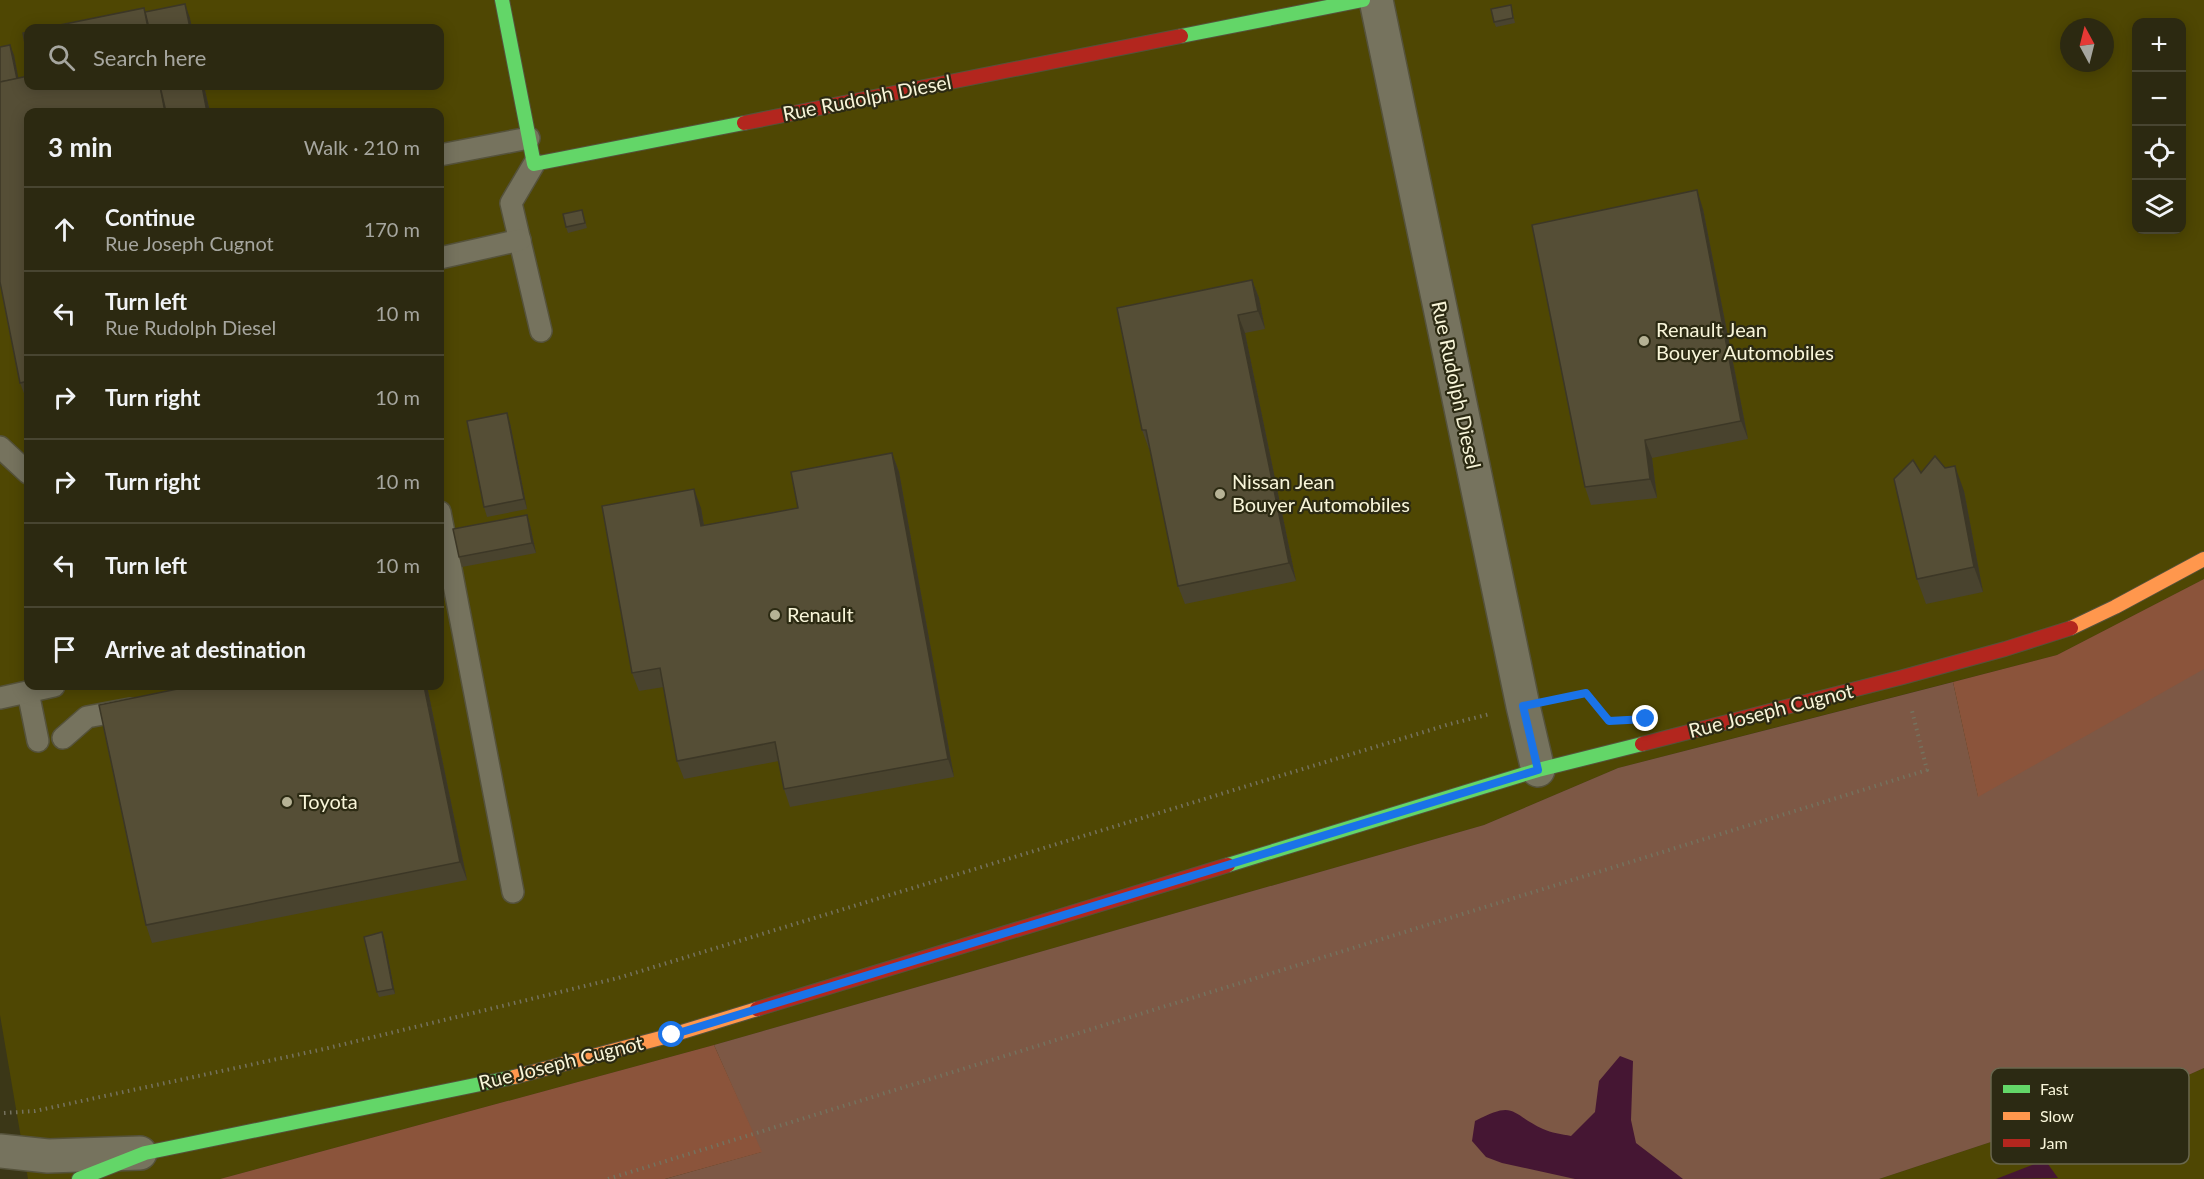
<!DOCTYPE html>
<html lang="en">
<head>
<meta charset="utf-8">
<style>
  :root { --surface:#2c2911; --page:#34311a; --text:#f1f3f6; --muted:#a6a69f; --line:#484531 }
  body { margin:0; font-family:Lato,sans-serif; background:var(--page); color:var(--text) }
  .controls { position:absolute; right:18px; top:18px; display:grid; overflow:hidden; border-radius:12px; box-shadow:0 3px 15px #0003 }
  .controls button { width:54px; height:54px; display:grid; place-items:center; padding:0; border:0; border-bottom:2px solid var(--line); background:var(--surface); color:var(--text); font:30px sans-serif }
  .compass { position:absolute; left:2060px; top:18px; width:54px; height:54px; border-radius:50%; background:var(--surface); box-shadow:0 3px 15px #0003; rotate:353deg }
  .stop { position:absolute; width:18px; height:18px; margin:-14px; border:4px solid #1a73e8; border-radius:50%; background:#fff }
  .stop.end { background:#1a73e8; border-color:#fff; box-shadow:0 2px 6px #0008 }
  .list { margin:0; padding:0; list-style:none }
  h2 { display:flex; justify-content:space-between; align-items:center; height:78px; margin:0; padding:0 24px; font-size:26px }
  h2 small { font-size:20px; font-weight:400; color:var(--muted) }
  .list li { display:grid; grid-template-columns:39px 1fr auto; gap:18px; align-items:center; box-sizing:border-box; height:84px; padding:0 24px; border-top:2px solid var(--line) }
  .list b { display:block; font-size:22px; white-space:nowrap }
  .list p { margin:0; font-size:20px; white-space:nowrap; color:var(--muted) }
  .list em { font-size:20px; font-style:normal; color:var(--muted) }
  .icon { flex:none; width:33px; height:33px; fill:none; stroke:currentColor; stroke-width:2; stroke-linecap:round; stroke-linejoin:round }
  .map { position:relative; flex:none; width:2204px; height:1179px; overflow:hidden }
  .search { position:absolute; background:var(--surface); box-shadow:0 3px 15px #0003; left:24px; top:24px; width:420px; height:66px; display:flex; align-items:center; gap:15px; box-sizing:border-box; padding:0 21px; border-radius:12px; color:var(--muted); font-size:22px }
  .panel { position:absolute; background:var(--surface); box-shadow:0 3px 15px #0003; left:24px; top:108px; width:420px; height:582px; border-radius:12px }
  .map>svg:first-child { display:block }
</style>
</head>
<body>
<div class="map">
<svg width="2204" height="1179" viewBox="0 0 2204 1179">
  <rect width="100%" height="100%" fill="#3b3717"/>
  <g fill="#4f4703" fill-rule="evenodd">
    <path d="M0,0H2204V579L2057,655L1618,768L1484,825L714,1045L220,1179H28L0,1015ZM2136,22H2182V230H2136ZM2069,27H2105V63H2069ZM28,28H440V86H28ZM28,112H440V686H28Z"/>
    <path d="M2204,1068V1179H1879L2175,1081Z"/>
  </g>
  <path fill="#7d5845" d="M2204,665V1068L2175,1081L1879,1179H665L761,1152L714,1045L1484,825L1618,768L1953,682L1978,796Z"/>
  <g fill="#8b543b">
    <path d="M2204,579V669L1978,797L1953,682L2057,655Z"/>
    <path d="M714,1045L762,1152L665,1179H220Z"/>
  </g>
  <g fill="#451633">
    <path d="M1620,1056L1633,1061L1631,1120L1636,1143L1683,1179H1575L1502,1163L1486,1157L1472,1141L1475,1121C1516,1100 1509,1113 1543,1129C1551,1133 1562,1134 1571,1136L1595,1112L1599,1081Z"/>
    <path d="M2045,1160L2058,1178L1996,1179Z"/>
  </g>
  <g fill="none" stroke-linecap="round" stroke-linejoin="round">
    <g stroke="#55523b" stroke-width="24">
      <g id="lane">
        <path d="M440,155L529,138"/>
        <path d="M534,164L511,203L541,331"/>
        <path d="M440,258L520,240"/>
        <path d="M0,447L28,473"/>
        <path d="M440,512L513,892"/>
        <path d="M28,692L38,741"/>
        <path d="M0,698L54,686"/>
        <path d="M63,738L87,717L130,709"/>
      </g>
    </g>
    <g stroke="#55523b" stroke-width="36">
      <g id="street">
        <path d="M1376,0L1523,706L1538,770"/>
        <path d="M0,1151L48,1156L140,1153"/>
      </g>
    </g>
    <g stroke="#55523b" stroke-width="16">
      <g id="fast">
        <path d="M502,0L534,164L744,123"/>
        <path d="M1181,36L1363,0"/>
        <path d="M1228,865L1538,770L1642,744"/>
        <path d="M79,1179L145,1153L514,1077"/>
      </g>
    </g>
    <g stroke="#55523b" stroke-width="16">
      <g id="slow">
        <path d="M2071,628L2115,607L2204,559"/>
        <path d="M514,1077L672,1035L757,1009"/>
      </g>
    </g>
    <g stroke="#55523b" stroke-width="16">
      <g id="jam">
        <path d="M744,123L1181,36"/>
        <path d="M1642,744L1903,677L2005,649L2071,628"/>
        <path d="M757,1009L1228,865"/>
      </g>
    </g>
    <g stroke="#75725e" stroke-width="4" stroke-dasharray="1.5 4.5" stroke-linecap="butt">
      <path d="M1556,699L1585,693L1606,717"/>
      <path d="M4,1113L35,1111L324,1049L618,978L1450,724L1490,714"/>
      <path d="M608,1179L1927,770L1912,711"/>
    </g>
    <use href="#lane" stroke="#76735e" stroke-width="21"/>
    <use href="#street" stroke="#76735e" stroke-width="33"/>
    <use href="#fast" stroke="#63d668" stroke-width="14"/>
    <use href="#slow" stroke="#ff974d" stroke-width="14"/>
    <use href="#jam" stroke="#b3261e" stroke-width="14"/>
  </g>
  <g fill="#49432e">
    <path d="M1512,10L1515,23L1496,27L1494,22Z"/>
    <path d="M14,55L18,79L204,86L210,112H28V401H27L20,383Z"/>
    <path d="M1703,209L1748,439L1652,458L1657,498L1591,505L1585,487Z"/>
    <path d="M582,210L587,228L568,233L566,227Z"/>
    <path d="M1252,280L1259,298L1265,329L1245,333L1296,581L1185,604L1178,586L1150,449H1149L1142,430Z"/>
    <path d="M510,423L527,509L487,517L484,507Z"/>
    <path d="M892,453L899,472L954,777L790,807L784,789L779,761L684,779L677,761L664,687L639,691L632,673L701,508L704,525L798,508Z"/>
    <path d="M1964,491L1983,592L1926,604L1917,579Z"/>
    <path d="M527,515L530,525L536,553L462,567L459,557Z"/>
    <path d="M192,686H427L467,880L152,943L146,925Z"/>
    <path d="M384,937L395,994L379,997L377,992Z"/>
  </g>
  <g fill="#3c3726">
    <path d="M185,4L190,18L192,28H190Z"/>
    <path d="M10,45L14,55L22,97L19,87Z"/>
    <path d="M202,86H204L210,112H207Z"/>
    <path d="M1697,190L1703,209L1748,439L1741,421Z"/>
    <path d="M1252,280L1259,298L1265,329L1258,311Z"/>
    <path d="M1238,315L1245,333L1296,581L1289,563Z"/>
    <path d="M507,413L510,423L527,509L524,499Z"/>
    <path d="M1645,440L1652,458L1657,498L1650,479Z"/>
    <path d="M892,453L899,472L954,777L948,759Z"/>
    <path d="M1955,466L1964,491L1983,592L1974,567Z"/>
    <path d="M694,489L701,508L707,544L701,526Z"/>
    <path d="M527,515L530,525L536,553L532,543Z"/>
    <path d="M424,686H427L467,880L460,862Z"/>
    <path d="M382,932L384,937L395,994L393,989Z"/>
  </g>
  <g fill="#554e36" stroke="#3c3726" stroke-width="1.5">
    <path d="M185,4L190,28H149L145,12Z"/>
    <path d="M1511,5L1513,18L1494,22L1491,9Z"/>
    <path d="M144,8L148,28H45Z"/>
    <path d="M28,32V59L23,33Z"/>
    <path d="M10,45L17,79L0,82V47Z"/>
    <path d="M28,76V86H160L165,112H28V381L20,383L0,282V82Z"/>
    <path d="M160,86H202L207,112H166Z"/>
    <path d="M1697,190L1741,421L1645,440L1650,479L1585,487L1532,225Z"/>
    <path d="M582,210L585,223L566,227L563,214Z"/>
    <path d="M1252,280L1258,311L1238,315L1289,563L1178,586L1146,430H1142L1117,308Z"/>
    <path d="M507,413L524,499L484,507L467,421Z"/>
    <path d="M892,453L948,759L784,789L775,742L677,761L660,668L632,673L602,506L694,489L701,526L798,508L791,472Z"/>
    <path d="M1935,456L1945,468L1955,466L1974,567L1917,579L1894,479L1913,460L1921,473Z"/>
    <path d="M527,515L532,543L459,557L453,529Z"/>
    <path d="M192,686H424L460,862L146,925L99,705Z"/>
    <path d="M382,932L393,989L377,992L364,937Z"/>
  </g>
  <g fill="none" stroke-linecap="round" stroke-linejoin="round">
    <path stroke="#1a73e8" stroke-width="8" d="M672,1035L1538,770L1523,706L1586,693L1609,721L1646,719"/>
  </g>
  <g fill="#b6b295" stroke="#2c2a13" stroke-width="2">
    <circle cx="1644" cy="341" r="6"/>
    <circle cx="1220" cy="494" r="6"/>
    <circle cx="775" cy="615" r="6"/>
    <circle cx="287" cy="802" r="6"/>
  </g>
  <g text-anchor="middle" stroke-width="4.5" stroke-linejoin="round" paint-order="stroke">
    <g font-size="20" fill="#f8f5d9" stroke="#2c2a13">
      <text transform="translate(867 98) rotate(-11)" y="7">Rue Rudolph Diesel</text>
      <text transform="translate(1456 385) rotate(78)" y="7">Rue Rudolph Diesel</text>
      <text transform="translate(1771 711) rotate(-14)" y="7">Rue Joseph Cugnot</text>
      <text transform="translate(561 1063) rotate(-14)" y="7">Rue Joseph Cugnot</text>
    </g>
    <g font-size="20" fill="#f8f5d9" stroke="#2c2a13" text-anchor="start">
      <text x="1656" y="337">Renault Jean<tspan x="1656" dy="23">Bouyer Automobiles</tspan></text>
      <text x="1232" y="489">Nissan Jean<tspan x="1232" dy="23">Bouyer Automobiles</tspan></text>
      <text x="787" y="622">Renault</text>
      <text x="299" y="809">Toyota</text>
    </g>
  </g>
  <rect x="1991" y="1068" width="198" height="96" rx="9" fill="#2c2a13" stroke="#69674e" stroke-width="1.5"/>
  <rect x="2003" y="1085" width="27" height="8" fill="#63d668"/>
  <rect x="2003" y="1112" width="27" height="8" fill="#ff974d"/>
  <rect x="2003" y="1139" width="27" height="8" fill="#b3261e"/>
  <g font-size="16" fill="#f8f5d9">
    <text x="2040" y="1095">Fast</text>
    <text x="2040" y="1122">Slow</text>
    <text x="2040" y="1149">Jam</text>
  </g>
</svg>
<div class="controls">
<button>+</button>
<button>−</button>
<button><svg class="icon" aria-label="locate" viewBox="0 0 24 24"><circle cx="12" cy="12" r="6"/><path d="M12 2v4M12 18v4M2 12h4M18 12h4"/></svg></button>
<button><svg class="icon" aria-label="layers" viewBox="0 0 24 24"><path d="M12 4l9 5-9 5-9-5zM3 14l9 5 9-5"/></svg></button>
</div>
<svg class="compass" viewBox="-18 -18 36 36"><path d="M0-13l5 13h-10z" fill="#e53935"/><path d="M0 13l5-13h-10z" fill="#a6a69f"/></svg>
<div class="stop" style="left:672px;top:1035px"></div>
<div class="stop end" style="left:1646px;top:719px"></div>
<div class="search"><svg class="icon" aria-label="search" viewBox="0 0 24 24"><circle cx="10" cy="10" r="6"/><path d="M15 15l6 6"/></svg>Search here</div>
<section class="panel">
<h2>3 min<small>Walk · 210 m</small></h2>
<ul class="list">
<li><svg class="icon" aria-label="ahead" viewBox="0 0 24 24"><path d="M12 20V5M6 11l6-6 6 6"/></svg><div><b>Continue</b><p>Rue Joseph Cugnot</p></div><em>170 m</em></li>
<li><svg class="icon" aria-label="left" viewBox="0 0 24 24"><path d="M17 20v-9H6M10 6l-5 5 5 5"/></svg><div><b>Turn left</b><p>Rue Rudolph Diesel</p></div><em>10 m</em></li>
<li><svg class="icon" aria-label="right" viewBox="0 0 24 24"><path d="M7 20v-9h11M14 6l5 5-5 5"/></svg><div><b>Turn right</b></div><em>10 m</em></li>
<li><svg class="icon" aria-label="right" viewBox="0 0 24 24"><path d="M7 20v-9h11M14 6l5 5-5 5"/></svg><div><b>Turn right</b></div><em>10 m</em></li>
<li><svg class="icon" aria-label="left" viewBox="0 0 24 24"><path d="M17 20v-9H6M10 6l-5 5 5 5"/></svg><div><b>Turn left</b></div><em>10 m</em></li>
<li><svg class="icon" aria-label="arrive" viewBox="0 0 24 24"><path d="M6 21V4h12l-3 4 3 4H6"/></svg><div><b>Arrive at destination</b></div></li>
</ul>
</section>
</div>
</body>
</html>
